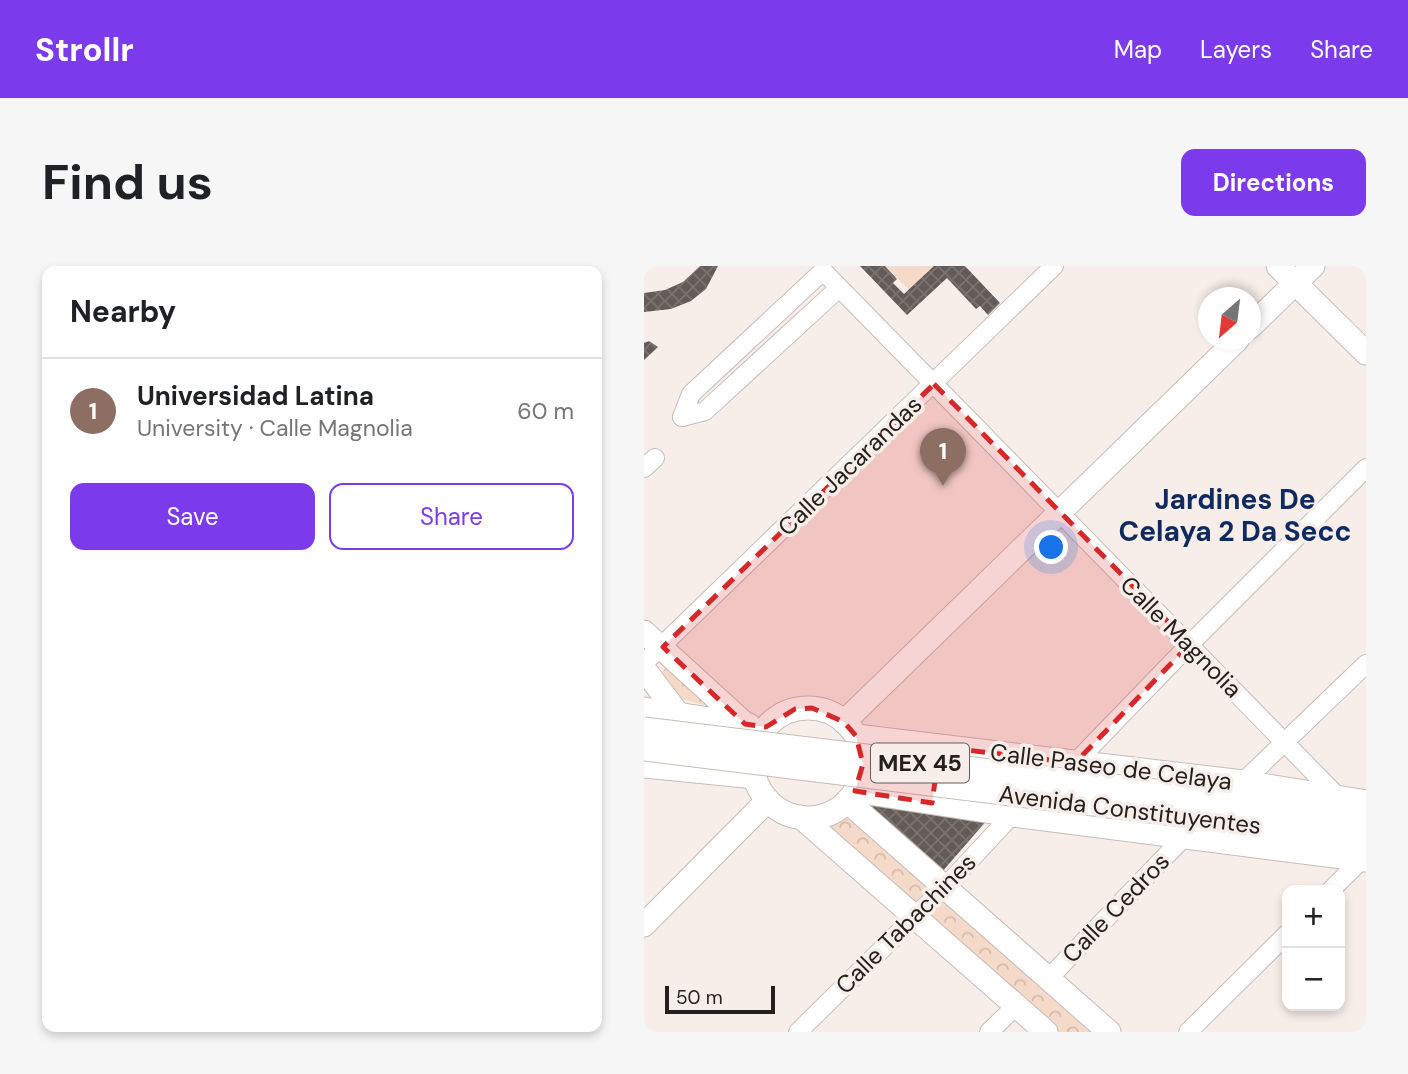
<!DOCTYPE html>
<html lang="en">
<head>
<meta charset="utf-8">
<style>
  :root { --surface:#fff; --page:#f6f6f6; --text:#202124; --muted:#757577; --line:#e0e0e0; --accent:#7c3aed }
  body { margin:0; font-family:"DM Sans",sans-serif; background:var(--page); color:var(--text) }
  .controls { position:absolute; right:21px; bottom:21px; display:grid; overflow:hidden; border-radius:14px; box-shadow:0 4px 10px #0003 }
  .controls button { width:63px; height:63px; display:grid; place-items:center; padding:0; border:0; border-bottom:2px solid var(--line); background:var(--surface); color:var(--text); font:35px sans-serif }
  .compass { position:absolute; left:554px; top:21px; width:63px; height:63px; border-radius:50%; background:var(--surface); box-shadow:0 4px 10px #0003; rotate:208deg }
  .scale { position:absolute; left:21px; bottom:18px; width:110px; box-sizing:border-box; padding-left:7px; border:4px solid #23201e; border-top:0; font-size:19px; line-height:24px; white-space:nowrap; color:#23201e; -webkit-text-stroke:5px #f8eee9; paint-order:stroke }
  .you { position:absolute; left:408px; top:282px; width:24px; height:24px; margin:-18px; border:5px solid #fff; border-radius:50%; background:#1a73e8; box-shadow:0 0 0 10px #1a73e833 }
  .badge { display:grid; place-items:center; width:46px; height:46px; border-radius:50%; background:var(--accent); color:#fff; font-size:23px; font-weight:700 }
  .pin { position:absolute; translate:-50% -58px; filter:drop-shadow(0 2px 4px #0008) }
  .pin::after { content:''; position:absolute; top:37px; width:24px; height:21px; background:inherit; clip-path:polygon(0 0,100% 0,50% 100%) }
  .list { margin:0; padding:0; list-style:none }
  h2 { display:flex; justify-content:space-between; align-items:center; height:91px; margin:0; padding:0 28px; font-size:30px }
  h2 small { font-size:23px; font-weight:400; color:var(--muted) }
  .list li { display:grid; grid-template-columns:46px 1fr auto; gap:21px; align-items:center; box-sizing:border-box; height:105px; padding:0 28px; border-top:2px solid var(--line) }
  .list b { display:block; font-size:26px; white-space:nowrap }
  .list p { margin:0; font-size:23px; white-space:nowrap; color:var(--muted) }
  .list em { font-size:23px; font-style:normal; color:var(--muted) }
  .actions { display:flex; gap:14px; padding:21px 28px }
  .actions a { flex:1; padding:16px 0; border:2px solid var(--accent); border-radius:14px; text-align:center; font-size:24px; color:var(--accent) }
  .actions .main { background:var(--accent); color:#fff }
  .map { position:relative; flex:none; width:722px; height:766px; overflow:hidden; border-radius:14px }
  header { display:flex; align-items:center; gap:42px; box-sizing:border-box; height:98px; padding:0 35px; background:var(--accent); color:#fff }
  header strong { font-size:33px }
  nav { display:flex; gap:38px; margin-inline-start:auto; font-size:24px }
  .intro { display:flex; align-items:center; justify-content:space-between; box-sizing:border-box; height:168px; padding:0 42px }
  h1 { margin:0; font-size:49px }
  .button { padding:18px 32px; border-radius:14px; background:var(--accent); color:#fff; font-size:24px; font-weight:700 }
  main { display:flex; gap:42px; padding:0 42px }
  aside { flex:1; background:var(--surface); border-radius:14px; box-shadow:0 4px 10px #0003 }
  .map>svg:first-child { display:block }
</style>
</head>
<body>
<header>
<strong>Strollr</strong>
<nav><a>Map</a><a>Layers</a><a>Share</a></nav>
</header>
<div class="intro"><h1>Find us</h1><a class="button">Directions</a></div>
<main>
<aside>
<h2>Nearby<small></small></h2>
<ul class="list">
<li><span class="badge" style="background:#8d6e63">1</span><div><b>Universidad Latina</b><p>University · Calle Magnolia</p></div><em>60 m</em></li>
</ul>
<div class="actions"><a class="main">Save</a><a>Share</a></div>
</aside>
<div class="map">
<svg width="722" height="766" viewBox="0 0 722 766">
  <defs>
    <pattern id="park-crowns" width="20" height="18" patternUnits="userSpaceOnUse" patternTransform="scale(1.75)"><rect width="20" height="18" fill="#f5d9c9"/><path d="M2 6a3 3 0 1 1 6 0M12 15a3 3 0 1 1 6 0" fill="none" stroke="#d2baac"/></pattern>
    <pattern id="building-cross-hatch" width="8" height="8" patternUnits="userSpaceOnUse" patternTransform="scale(1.75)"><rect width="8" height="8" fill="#635b56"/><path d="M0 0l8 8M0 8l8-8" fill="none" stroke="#7a7370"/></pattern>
  </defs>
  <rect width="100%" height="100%" fill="#f8eee9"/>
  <path fill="#f5d9c9" d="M242,0H290L265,24Z"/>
  <g fill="url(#park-crowns)">
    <path d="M24,400L70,442L31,431L16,407Z"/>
    <path d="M207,551L288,623L271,640L178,562Z"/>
    <path d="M302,634L450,766H410L282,652Z"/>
  </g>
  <g fill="url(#building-cross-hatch)">
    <path d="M56,0H74L62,23L47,35L27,43L0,46V27L21,24L39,16Z"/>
    <path d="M216,0H241L253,13L249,17L260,28L290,0H321L356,37L344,49L336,40L332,43L303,12L263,49Z"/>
    <path d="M5,75L14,81L0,94V77Z"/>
    <path d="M219,537L344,553L297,607Z"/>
  </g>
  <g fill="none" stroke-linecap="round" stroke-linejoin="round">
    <g stroke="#c6bcb7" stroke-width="20">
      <g id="minor">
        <path d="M38,151L47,128L179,5L696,533"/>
        <path d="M38,151L61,145L195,22"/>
        <path d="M0,202L11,192"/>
        <path d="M0,397L410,0"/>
        <path d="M431,497L546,378L722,202"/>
        <path d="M599,516L722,398"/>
        <path d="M687,624L718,593"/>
        <path d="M404,713L540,571"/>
        <path d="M154,766L300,622L368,549"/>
        <path d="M345,766L372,740"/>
        <path d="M544,766L643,668"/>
      </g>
    </g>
    <g stroke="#c6bcb7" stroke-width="25">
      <g id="major">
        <path d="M634,0L722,87"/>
        <path d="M606,61L669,0"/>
        <path d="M0,366L101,458"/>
        <path d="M0,403L35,449"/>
        <circle cx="164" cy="497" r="55"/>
        <path d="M0,443L105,459"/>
        <path d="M200,456L593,74"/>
        <path d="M212,470L599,516L722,536"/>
        <path d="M0,500L111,511"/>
        <path d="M211,525L368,549L722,594"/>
        <path d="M552,530L722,553"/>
        <path d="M203,535L465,766"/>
        <path d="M547,550L722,575"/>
        <path d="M157,551L402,766"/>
        <path d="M0,659L124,534"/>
      </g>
    </g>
    <use href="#minor" stroke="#fff" stroke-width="18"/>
    <use href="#major" stroke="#fff" stroke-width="23"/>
    <g stroke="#c6bcb7" stroke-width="25" stroke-linecap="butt">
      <g id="major-bridge">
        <path d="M0,463L552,530"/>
        <path d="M0,483L547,550"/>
      </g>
    </g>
    <use href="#major-bridge" stroke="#fff" stroke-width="23"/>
  </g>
  <path fill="#d62828" fill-opacity="0.2" stroke="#d62828" stroke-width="5" stroke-dasharray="14 9" stroke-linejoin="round" d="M290,118L546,378L431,497L305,482L292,508L288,537L211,525L219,498L212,470L200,456L168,442L151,443L122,461L101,458L19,381Z"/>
  <g text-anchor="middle" stroke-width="7" stroke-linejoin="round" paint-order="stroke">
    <rect fill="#f8eee9" stroke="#635e5b" stroke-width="2" x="227" y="477.5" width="98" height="39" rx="5"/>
    <g font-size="23" font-weight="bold" fill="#23201e">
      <text x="276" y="505">MEX 45</text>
    </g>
    <g font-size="24" fill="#23201e" stroke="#f8eee9">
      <text transform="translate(206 200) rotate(-44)" y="8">Calle Jacarandas</text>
      <text transform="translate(537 371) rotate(45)" y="8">Calle Magnolia</text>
      <text transform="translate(467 501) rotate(7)" y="8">Calle Paseo de Celaya</text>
      <text transform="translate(486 544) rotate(7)" y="8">Avenida Constituyentes</text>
      <text transform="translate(472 642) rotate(-46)" y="8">Calle Cedros</text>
      <text transform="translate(262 658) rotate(-45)" y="8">Calle Tabachines</text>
    </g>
    <g font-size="28" font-weight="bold" fill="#0f2a5f" stroke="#f8eee9">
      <text x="591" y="243">Jardines De<tspan x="591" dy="32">Celaya 2 Da Secc</tspan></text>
    </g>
  </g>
</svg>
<div class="controls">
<button>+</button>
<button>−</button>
</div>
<svg class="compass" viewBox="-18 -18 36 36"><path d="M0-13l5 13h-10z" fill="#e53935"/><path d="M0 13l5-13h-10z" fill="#757577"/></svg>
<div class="scale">50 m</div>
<div class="you"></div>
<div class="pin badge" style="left:299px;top:220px;background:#8d6e63">1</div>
</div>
</main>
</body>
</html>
